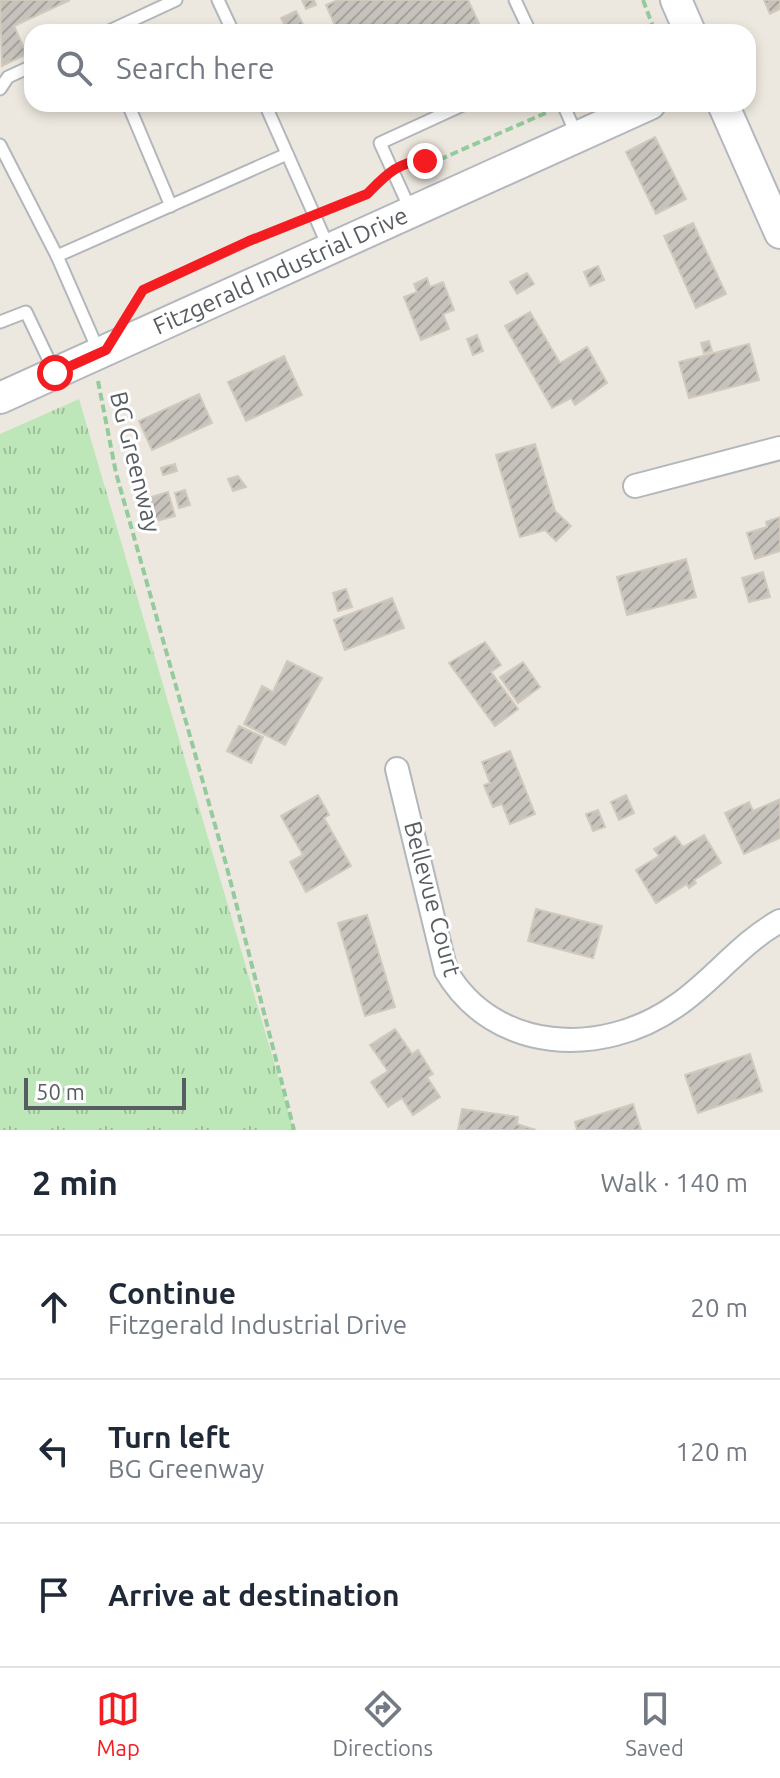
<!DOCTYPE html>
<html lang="en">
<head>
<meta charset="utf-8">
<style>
  :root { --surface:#fff; --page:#f2f2f3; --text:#1f2937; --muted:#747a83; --line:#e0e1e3; --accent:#f51c21 }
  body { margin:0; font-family:Ubuntu,sans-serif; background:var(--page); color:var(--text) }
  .scale { position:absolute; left:24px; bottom:20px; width:162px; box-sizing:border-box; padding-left:8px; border:4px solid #585d61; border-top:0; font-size:22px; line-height:28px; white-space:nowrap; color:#585d61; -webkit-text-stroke:6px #fff; paint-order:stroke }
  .stop { position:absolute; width:24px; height:24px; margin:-18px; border:6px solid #f51c21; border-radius:50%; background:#fff }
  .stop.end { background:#f51c21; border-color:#fff; box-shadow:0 2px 8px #0008 }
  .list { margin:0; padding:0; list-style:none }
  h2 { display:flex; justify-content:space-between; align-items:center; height:104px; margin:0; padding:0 32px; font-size:34px }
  h2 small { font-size:26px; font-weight:400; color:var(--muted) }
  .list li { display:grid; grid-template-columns:52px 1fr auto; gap:24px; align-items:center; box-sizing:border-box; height:144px; padding:0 32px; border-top:2px solid var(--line) }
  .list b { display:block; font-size:30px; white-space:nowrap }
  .list p { margin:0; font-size:26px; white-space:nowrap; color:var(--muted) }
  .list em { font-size:26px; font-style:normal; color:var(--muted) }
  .icon { flex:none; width:44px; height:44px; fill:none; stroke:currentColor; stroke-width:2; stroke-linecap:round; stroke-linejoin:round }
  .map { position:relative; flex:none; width:780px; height:1130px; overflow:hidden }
  .search { position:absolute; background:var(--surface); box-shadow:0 4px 12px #0003; left:24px; right:24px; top:24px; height:88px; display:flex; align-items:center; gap:20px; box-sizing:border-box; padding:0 28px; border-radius:24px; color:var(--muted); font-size:30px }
  .sheet { height:536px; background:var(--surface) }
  nav { display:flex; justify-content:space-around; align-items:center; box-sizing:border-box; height:112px; border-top:2px solid var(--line); background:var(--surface); font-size:22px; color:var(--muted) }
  nav a { display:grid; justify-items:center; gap:4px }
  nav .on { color:var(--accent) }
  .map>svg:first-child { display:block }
</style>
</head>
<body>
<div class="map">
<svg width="780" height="1130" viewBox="0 0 780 1130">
  <defs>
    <pattern id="park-tufts" width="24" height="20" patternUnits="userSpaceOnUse" patternTransform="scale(2)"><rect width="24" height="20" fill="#bde7b9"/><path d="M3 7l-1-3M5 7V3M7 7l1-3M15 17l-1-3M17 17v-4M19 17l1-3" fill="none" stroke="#9cbe9a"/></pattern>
    <pattern id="building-hatch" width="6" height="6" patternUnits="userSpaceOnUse" patternTransform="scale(2)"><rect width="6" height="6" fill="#c7c3bc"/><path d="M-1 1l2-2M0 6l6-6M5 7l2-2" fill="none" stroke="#a4a29c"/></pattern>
  </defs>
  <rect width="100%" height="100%" fill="#ede8df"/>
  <path fill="url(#park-tufts)" d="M79,399L294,1130H0V434Z"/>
  <g fill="url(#building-hatch)" stroke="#d2c9bd" stroke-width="2">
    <path d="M0,0H70L14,26L27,54L2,66Z"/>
    <path d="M302,0H314L316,5L306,9Z"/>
    <path d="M338,0H468L483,32H338L326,5Z"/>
    <path d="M764,0H780V9L770,14Z"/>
    <path d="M296,11L307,32H288L281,18Z"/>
    <path d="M655,137L686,199L656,214L626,152Z"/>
    <path d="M693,223L726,294L696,308L664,236Z"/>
    <path d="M598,266L604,280L590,286L584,272Z"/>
    <path d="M527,273L534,284L517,294L510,282Z"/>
    <path d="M427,278L430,287L443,282L454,310L443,314L449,329L421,340L404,297L417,292L414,284Z"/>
    <path d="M530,312L560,363L587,347L607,383L575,405L571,398L552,408L505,326Z"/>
    <path d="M477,335L483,351L473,355L467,339Z"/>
    <path d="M709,341L712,351L704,353L701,343Z"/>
    <path d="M749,344L759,380L689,398L679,362Z"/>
    <path d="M284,356L302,395L246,421L228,382Z"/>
    <path d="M199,394L212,423L152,450L139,421Z"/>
    <path d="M535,444L555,511L571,526L556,541L545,530L520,537L496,455Z"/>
    <path d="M175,464L177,471L163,475L161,468Z"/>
    <path d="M238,476L246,487L233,491L228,479Z"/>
    <path d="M185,490L190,505L179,508L175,493Z"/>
    <path d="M168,492L175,516L149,523L142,500Z"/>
    <path d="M780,517V551L755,559L747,533L767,527L766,522Z"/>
    <path d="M686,559L696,597L627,615L617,577Z"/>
    <path d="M763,572L770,597L749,602L742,578Z"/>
    <path d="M346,589L352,607L338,611L333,593Z"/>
    <path d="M392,598L404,628L345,650L334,620Z"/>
    <path d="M485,642L501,665L491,672L518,709L495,726L449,663Z"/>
    <path d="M287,661L322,678L285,745L244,724L262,686L273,692Z"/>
    <path d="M523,662L540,687L518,703L500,677Z"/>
    <path d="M239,726L263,737L251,763L227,751Z"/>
    <path d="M510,751L535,814L510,824L502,804L493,807L484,785L490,783L482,762Z"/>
    <path d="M318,795L329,815L324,818L351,866L306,892L290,862L303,855L281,816Z"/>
    <path d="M626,795L634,813L619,820L611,802Z"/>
    <path d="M780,799V838L744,854L725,813L749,802L753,811Z"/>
    <path d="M598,810L605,827L593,831L586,814Z"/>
    <path d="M704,835L721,863L694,880L696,883L689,888L687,884L656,903L636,870L659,856L654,849L675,836L683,847Z"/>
    <path d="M536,909L602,926L593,958L528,941Z"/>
    <path d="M367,915L395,1007L365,1016L338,923Z"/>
    <path d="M395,1029L412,1054L418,1050L433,1074L427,1077L440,1097L413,1115L402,1098L388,1107L371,1082L388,1071L370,1045Z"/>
    <path d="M750,1054L762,1091L698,1113L685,1075Z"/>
    <path d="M633,1104L641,1130H577L575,1122Z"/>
    <path d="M462,1109L518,1117L517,1124L536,1130H458Z"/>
  </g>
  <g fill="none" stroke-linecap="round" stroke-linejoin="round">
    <g stroke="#b2b7bb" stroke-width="15">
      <g id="lane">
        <path d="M218,0L233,32"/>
        <path d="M515,0L530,32"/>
        <path d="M107,32L176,0"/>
        <path d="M0,89L8,77L32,66"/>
        <path d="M128,104L171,206"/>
        <path d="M265,104L328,246"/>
        <path d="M563,104L577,136"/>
        <path d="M0,145L57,256L99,352"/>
        <path d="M410,209L380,143L465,104"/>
        <path d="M57,256L287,154"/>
        <path d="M0,322L26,312L55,373"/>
      </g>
    </g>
    <g stroke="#b2b7bb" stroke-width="26">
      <g id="street">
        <path d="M635,486L780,448"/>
        <path d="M397,769L446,971C494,1053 602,1058 676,1006C713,981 740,943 780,921"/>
      </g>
    </g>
    <g stroke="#b3b8be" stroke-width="34">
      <g id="secondary">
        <path d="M676,0L690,32"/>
        <path d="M723,104L780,233"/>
        <path id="s1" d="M0,398L650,104"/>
      </g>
    </g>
    <g stroke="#93cb9d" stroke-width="4" stroke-dasharray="8 4" stroke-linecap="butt">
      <path d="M643,0L655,32"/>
      <path d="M405,163L410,160L434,162L548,112"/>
      <path d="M327,209L367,194L380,178"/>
      <path d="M127,312L143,290L300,220"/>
      <path d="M98,381L116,473L226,864L294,1130"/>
    </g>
    <use href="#lane" stroke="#fff" stroke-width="11"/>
    <use href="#street" stroke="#fff" stroke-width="22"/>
    <use href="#secondary" stroke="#fff" stroke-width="30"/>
  </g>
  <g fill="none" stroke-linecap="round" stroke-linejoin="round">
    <path stroke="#f51c21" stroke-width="10" d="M55,373L106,350L143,290L249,241L367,194C384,177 399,160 425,161"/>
  </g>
  <g text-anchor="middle" stroke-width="6" stroke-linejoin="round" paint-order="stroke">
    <g font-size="24" fill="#585d61" stroke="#fff">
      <text dy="8" stroke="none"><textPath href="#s1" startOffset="308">Fitzgerald Industrial Drive</textPath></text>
      <text transform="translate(135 462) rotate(76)" y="8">BG Greenway</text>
      <text transform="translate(432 899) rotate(75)" y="8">Bellevue Court</text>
    </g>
  </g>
</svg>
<div class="scale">50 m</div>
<div class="stop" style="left:55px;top:373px"></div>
<div class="stop end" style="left:425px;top:161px"></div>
<div class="search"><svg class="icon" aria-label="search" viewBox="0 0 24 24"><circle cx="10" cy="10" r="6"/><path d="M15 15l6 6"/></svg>Search here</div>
</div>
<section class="sheet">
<h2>2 min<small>Walk · 140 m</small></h2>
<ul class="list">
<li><svg class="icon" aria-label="ahead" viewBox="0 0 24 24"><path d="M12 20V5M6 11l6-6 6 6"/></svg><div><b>Continue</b><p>Fitzgerald Industrial Drive</p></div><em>20 m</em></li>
<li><svg class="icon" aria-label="left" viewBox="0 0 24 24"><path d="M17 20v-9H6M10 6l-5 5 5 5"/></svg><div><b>Turn left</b><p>BG Greenway</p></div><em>120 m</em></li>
<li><svg class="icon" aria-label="arrive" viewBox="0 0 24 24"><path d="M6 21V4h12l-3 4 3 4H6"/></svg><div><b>Arrive at destination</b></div></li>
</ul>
</section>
<nav>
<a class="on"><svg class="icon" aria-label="map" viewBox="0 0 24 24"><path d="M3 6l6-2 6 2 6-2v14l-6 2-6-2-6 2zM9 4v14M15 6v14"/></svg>Map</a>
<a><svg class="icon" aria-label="directions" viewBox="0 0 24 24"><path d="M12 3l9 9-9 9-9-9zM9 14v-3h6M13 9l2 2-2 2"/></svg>Directions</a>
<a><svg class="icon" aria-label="saved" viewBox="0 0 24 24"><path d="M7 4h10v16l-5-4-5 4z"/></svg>Saved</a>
</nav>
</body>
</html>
